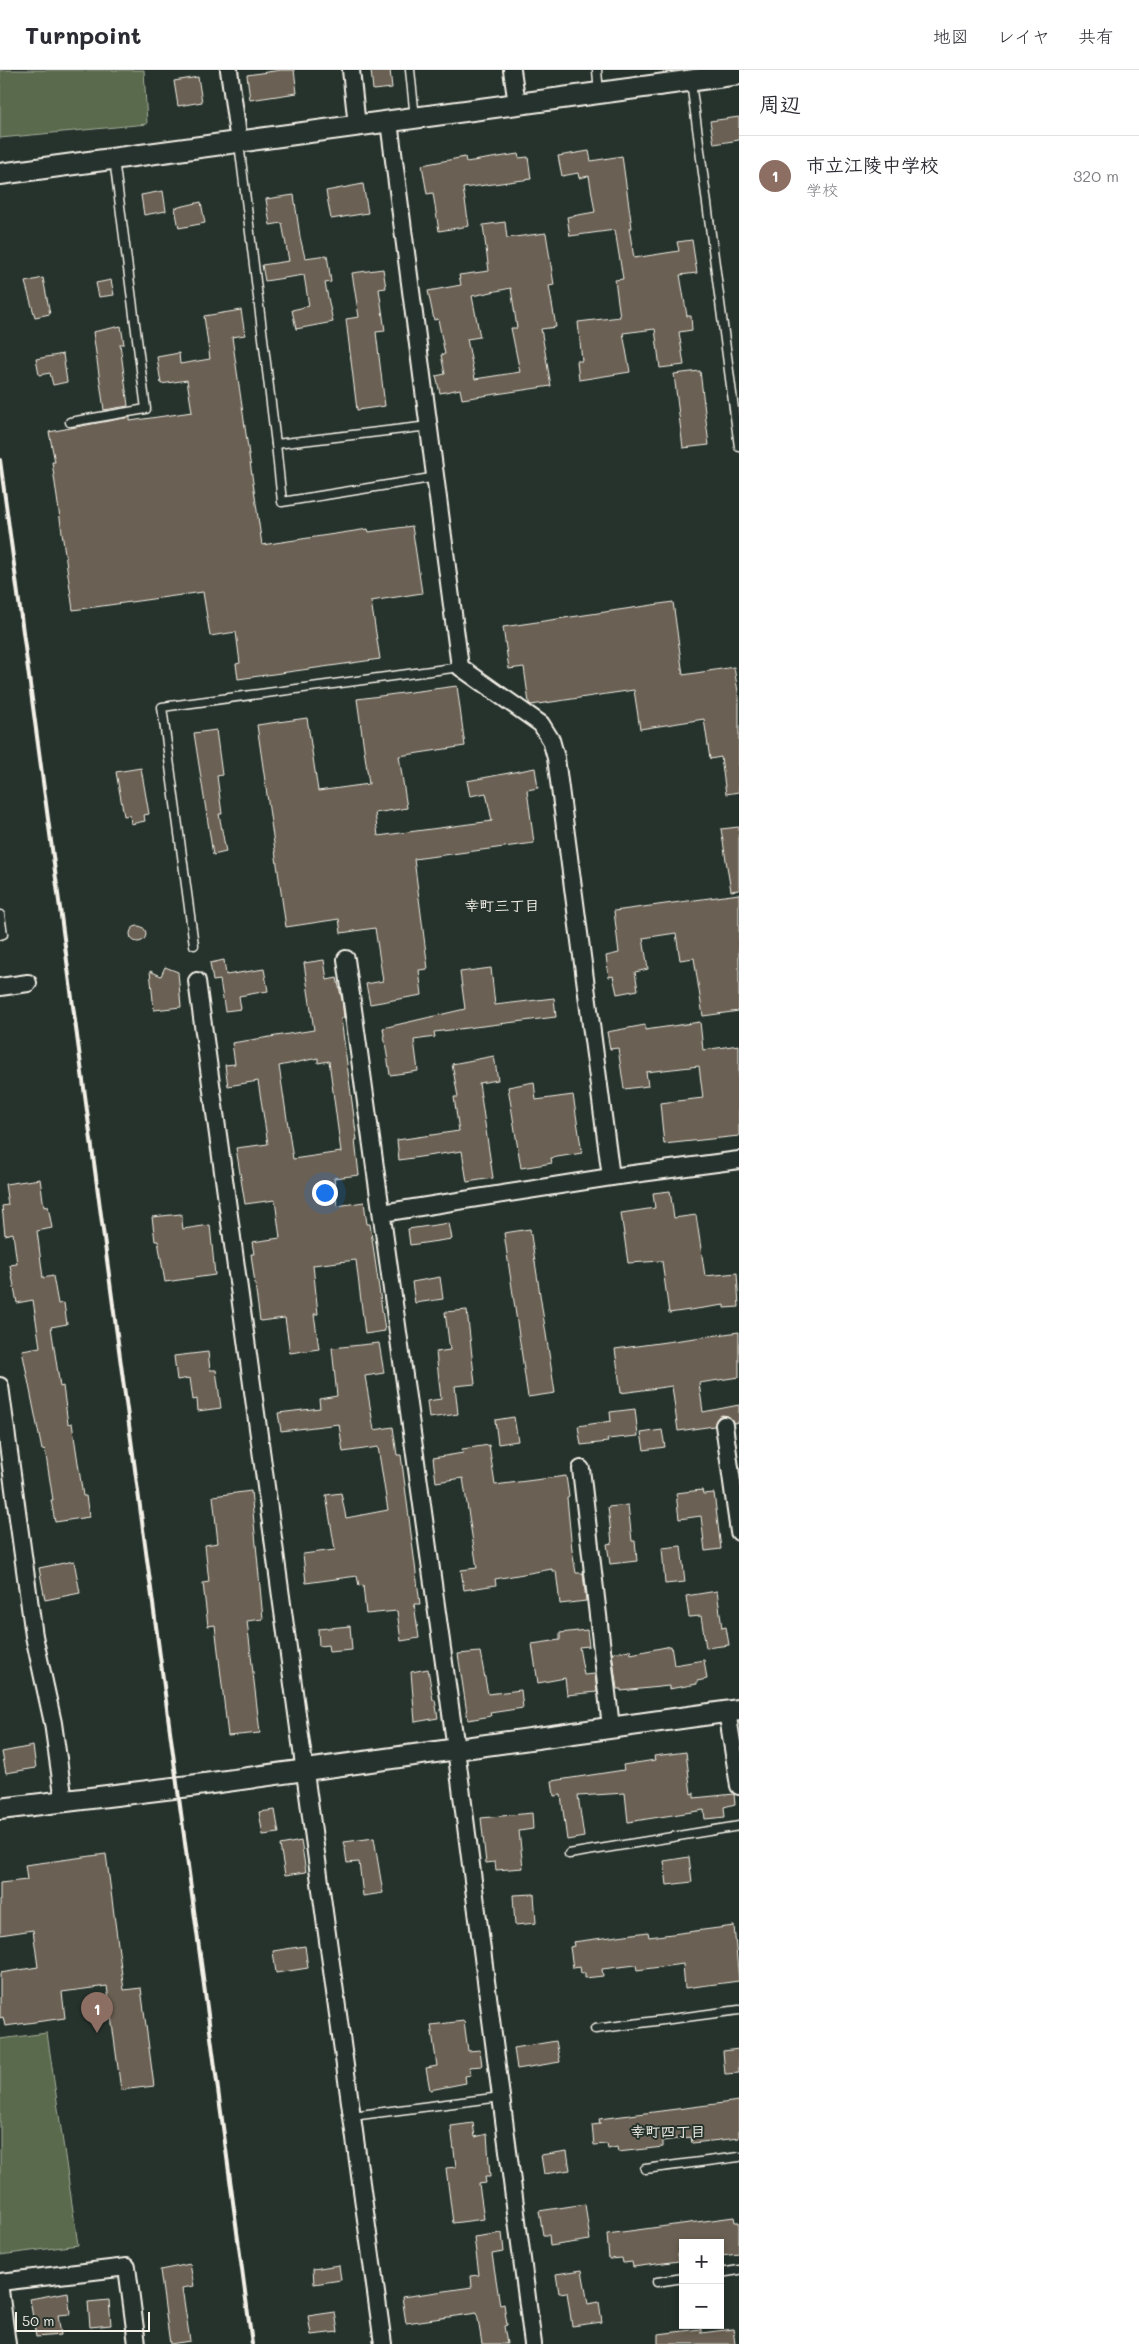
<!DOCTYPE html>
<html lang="ja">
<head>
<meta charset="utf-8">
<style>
  :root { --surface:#fff; --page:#f7f7f7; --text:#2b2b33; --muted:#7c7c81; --line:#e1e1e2; --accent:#db2777 }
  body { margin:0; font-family:Mali,"Klee One",sans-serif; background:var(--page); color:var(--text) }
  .controls { position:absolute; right:15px; bottom:15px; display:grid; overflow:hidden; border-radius:0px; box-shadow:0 2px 8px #0003 }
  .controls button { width:45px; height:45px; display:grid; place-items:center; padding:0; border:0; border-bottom:1px solid var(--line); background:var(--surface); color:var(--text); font:25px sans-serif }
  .scale { position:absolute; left:15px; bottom:12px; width:135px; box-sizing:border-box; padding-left:5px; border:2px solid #f4f1e8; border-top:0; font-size:14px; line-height:18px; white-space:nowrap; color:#f4f1e8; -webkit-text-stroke:4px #26332d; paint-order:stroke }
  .you { position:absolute; left:324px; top:1122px; width:18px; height:18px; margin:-12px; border:4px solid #fff; border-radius:50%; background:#1a73e8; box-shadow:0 0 0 8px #1a73e833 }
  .badge { display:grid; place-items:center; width:32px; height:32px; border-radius:50%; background:var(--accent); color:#fff; font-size:16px; font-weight:700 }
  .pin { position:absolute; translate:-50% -41px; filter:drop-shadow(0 1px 2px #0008) }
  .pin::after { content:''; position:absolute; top:26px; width:18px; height:15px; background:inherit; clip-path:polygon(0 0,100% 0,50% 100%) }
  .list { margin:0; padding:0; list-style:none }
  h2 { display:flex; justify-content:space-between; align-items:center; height:65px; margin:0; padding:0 20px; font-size:21px }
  h2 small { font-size:16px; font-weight:400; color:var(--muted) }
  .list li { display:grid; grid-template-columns:32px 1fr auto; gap:15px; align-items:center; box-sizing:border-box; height:80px; padding:0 20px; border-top:1px solid var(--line) }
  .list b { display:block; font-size:19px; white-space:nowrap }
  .list p { margin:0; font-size:16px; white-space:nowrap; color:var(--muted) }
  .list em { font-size:16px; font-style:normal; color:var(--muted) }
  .map { position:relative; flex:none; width:739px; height:2274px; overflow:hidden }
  header { display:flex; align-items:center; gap:30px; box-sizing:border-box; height:70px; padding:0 25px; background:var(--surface); border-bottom:1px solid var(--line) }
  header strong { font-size:24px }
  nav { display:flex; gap:28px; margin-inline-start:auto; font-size:18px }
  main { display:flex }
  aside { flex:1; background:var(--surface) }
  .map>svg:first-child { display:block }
</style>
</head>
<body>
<header>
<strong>Turnpoint</strong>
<nav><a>地図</a><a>レイヤ</a><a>共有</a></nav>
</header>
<main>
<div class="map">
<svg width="739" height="2274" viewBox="0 0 739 2274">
  <rect width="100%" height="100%" fill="#26332d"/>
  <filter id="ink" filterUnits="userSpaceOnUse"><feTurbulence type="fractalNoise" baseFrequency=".02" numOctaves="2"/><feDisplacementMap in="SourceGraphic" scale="10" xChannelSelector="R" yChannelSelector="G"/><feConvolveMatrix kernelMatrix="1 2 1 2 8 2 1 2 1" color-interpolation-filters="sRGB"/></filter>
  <g filter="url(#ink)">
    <g fill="#5a6b4e" stroke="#a7ae9b">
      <path d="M0,0H144L147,54L0,68Z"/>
      <path d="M47,1963L78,2175L0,2185V1969Z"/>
    </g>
    <g fill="#6a6152" stroke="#f4f1e8" fill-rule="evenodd">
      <path d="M281,0H294L297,23L250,30L247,5Z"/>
      <path d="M371,0H390L392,18L373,20Z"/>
      <path d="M198,7L202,32L178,36L174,11Z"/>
      <path d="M739,47V70L714,74L710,51Z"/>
      <path d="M589,81L591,91L622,86L632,158H629L634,188L679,181L677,172L692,170L697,203L680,205L687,246H691L692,260L679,262L684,295L660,298L655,259L623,263L630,302L579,310L577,291H582L578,252L620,247L615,210L623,209L615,160L570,166L567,147L595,142L589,106L579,108L578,103L562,106L558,86Z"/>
      <path d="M518,84L519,88L528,87L531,109L463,118L469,156L439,161L433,123L427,124L422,95L465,87L466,92Z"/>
      <path d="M363,114L368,143L331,149L326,121Z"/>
      <path d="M163,121L166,141L144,145L141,125Z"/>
      <path d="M294,125L300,167L305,188L327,185L331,212L325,213L333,252L296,259L292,240L309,236L304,205L265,211L262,195L289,191L282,153L270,155L266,129Z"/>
      <path d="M201,132L205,153L179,158L175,138Z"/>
      <path d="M505,152L507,168L546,163L554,215L549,216L556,257L541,259L551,316L462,329L460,319L440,323L436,306L445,304L441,285L445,284L438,249L434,250L428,221L461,215L459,205L489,201L483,155ZM511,218L517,258H511L520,302L475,309L467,269L480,267L472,226Z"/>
      <path d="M383,199L386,218L379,219L385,261L376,262L385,336L357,340L346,249L359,247L352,203Z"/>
      <path d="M43,208L50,244L35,247L25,212Z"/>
      <path d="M111,210L114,225L99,227L96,213Z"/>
      <path d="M241,240L245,265L232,267L262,475L368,459L369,462L412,456L422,523L371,531L380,589L238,609L236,594L240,593L236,562L210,566L203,522L73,540L52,392H55L49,362L130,347V351L192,342L187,310L161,314L157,287L179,283L180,294L210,289L204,246Z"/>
      <path d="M121,256L124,274H120L128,336L104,340L93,262Z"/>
      <path d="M63,284L67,312L53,315L50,303L39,305L36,289Z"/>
      <path d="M700,301L709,375L683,378L674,304Z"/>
      <path d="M673,532L683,605L734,597L739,628V722L726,724L721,687L710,689L704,649L640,659L634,620L531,635L529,633L524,597L509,599L503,557Z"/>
      <path d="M457,616L465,676L399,686L407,738L375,743L378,766L492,751L486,723L470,726L467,711L535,698L538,718L527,720L534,773L414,789L428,899L419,900L422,925L370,934L366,914L383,911L375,858L341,863L339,849L286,857L257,655L307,648L318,721L369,714L357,629Z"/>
      <path d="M216,660L222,705L217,706L222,744H219L226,782L213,785L194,663Z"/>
      <path d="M141,698L149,744L144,745L145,751L131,754L130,745L124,746L116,702Z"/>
      <path d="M739,757V820L731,821L721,759Z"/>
      <path d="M739,824V941L703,946L694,888L680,890L676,863L643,868L648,899L635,902L638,920L617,924L613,906L609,907L606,886L619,883L614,841Z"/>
      <circle cx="138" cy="864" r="8"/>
      <path d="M224,890L226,905L264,899L268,921L239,926L241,939L225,941L220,910L213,911L210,893Z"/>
      <path d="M324,890L327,910L337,908L342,930L344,948H341L357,1070H355L359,1105L334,1108L337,1136L364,1132L367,1154H370L385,1261L365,1264L356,1190L313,1195L318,1244H314L319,1279L290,1283L285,1248L260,1251L251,1184H254L252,1172L280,1168L275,1130L245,1134L236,1078L268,1074L258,1011L228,1016L225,995L235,994L232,973L314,960L304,893ZM318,988V993L329,991L341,1082L293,1089L279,996Z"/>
      <path d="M165,897L178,902L181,937L154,940L150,901L161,906Z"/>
      <path d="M491,898L495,935L554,928L556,947L434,962L435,967L414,970L418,1001L390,1005L383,958L465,939L460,902Z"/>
      <path d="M700,952L703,980L739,975V1066L664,1074L660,1033L703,1028L699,996L646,1002L648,1016L624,1019L618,978L610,979L607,962L645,955V960Z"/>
      <path d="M494,986L498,1010L479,1013L493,1108L467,1112L462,1081L399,1090L397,1070L459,1061L454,1027H458L452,994Z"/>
      <path d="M534,1012L536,1030L573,1025L582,1083L551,1088L552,1093L521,1098L508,1017Z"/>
      <path d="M40,1109L44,1137L48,1136L52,1158L37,1161L43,1208L53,1206L58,1234L64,1233L67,1254L51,1257L60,1317L63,1316L68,1354L72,1353L83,1426H86L89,1447L55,1452L51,1430H53L45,1379L42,1380L22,1280L40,1277L33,1230L17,1233L10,1195L17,1194L13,1163L5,1165L2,1136L8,1135L5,1114Z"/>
      <path d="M670,1121L674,1148L696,1145L705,1206L737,1203L739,1237L724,1238V1235L669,1243L662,1191L628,1193L621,1143L655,1138L653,1123Z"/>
      <path d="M181,1144L183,1159L210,1155L215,1205L165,1212L158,1171H155L152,1147Z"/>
      <path d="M449,1153L452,1169L410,1175L408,1159Z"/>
      <path d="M530,1159L555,1323L528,1327L504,1163Z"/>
      <path d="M440,1207L443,1229L415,1233L412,1212Z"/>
      <path d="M467,1240L475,1314L455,1316L458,1344L429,1348L427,1331L441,1329L436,1282L450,1280L445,1242Z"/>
      <path d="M739,1262V1307L699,1313L703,1342L739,1335V1352L734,1353L728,1346L722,1345L718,1347L714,1356L678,1361L672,1316L621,1323L615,1279Z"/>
      <path d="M379,1273L384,1303L365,1306L374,1360L393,1357L397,1385H401L420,1534H414L419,1568L401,1571L397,1541L366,1544L363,1515L359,1516L357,1506L306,1513L303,1484L335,1480L326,1425L341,1423L346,1448L388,1440L378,1377L343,1382L339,1354L281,1361L278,1343L320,1338L319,1329L337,1326L332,1278Z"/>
      <path d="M208,1282L210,1300H216L221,1338L198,1341L197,1329L193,1330L190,1308L177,1310L174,1286Z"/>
      <path d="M635,1339L638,1366L607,1369L608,1372L581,1375L578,1356L611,1351L610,1342Z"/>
      <path d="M514,1347L518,1371L498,1374L495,1350Z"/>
      <path d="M662,1360L665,1377L644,1380L641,1363Z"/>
      <path d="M489,1375L495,1415L566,1406L569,1427L567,1428L572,1480L576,1503H583L586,1531L560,1534L556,1501H552V1499L495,1509L496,1515L464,1520L461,1500L477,1498L463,1408L436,1412L433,1388L463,1383L462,1379Z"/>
      <path d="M702,1420L703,1424L714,1423L721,1479L705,1481L701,1446L679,1449L676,1423Z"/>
      <path d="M251,1421L263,1549L247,1551L260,1663L228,1666L215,1555L208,1556L203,1513L209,1512L205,1475L218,1473L213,1426Z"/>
      <path d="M628,1435L632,1471H635L637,1491L610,1494L607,1474L612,1473L608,1437Z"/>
      <path d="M681,1476L685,1512L665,1514L662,1478Z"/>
      <path d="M74,1491L80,1523L45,1530L39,1498Z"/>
      <path d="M717,1521L722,1558L726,1557L729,1575L706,1578L701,1546L689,1547L686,1526Z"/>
      <path d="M350,1556L352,1580L329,1582L328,1575L319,1576L318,1559Z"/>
      <path d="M587,1560L589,1576L579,1577L584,1605L595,1604L597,1622L567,1625L565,1608L538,1613L532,1574L560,1570V1563Z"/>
      <path d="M671,1576L674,1595L704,1590L707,1609L697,1611V1614L669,1619V1616L621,1621V1619H617L612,1583L630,1580L631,1584Z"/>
      <path d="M480,1582L488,1624L521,1620L523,1638L490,1643L491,1646L468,1650L458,1584Z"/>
      <path d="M428,1599L433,1630H435L438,1648L415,1652L411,1602Z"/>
      <path d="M33,1676L36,1698L6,1703L2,1682Z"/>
      <path d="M686,1682L691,1724L694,1723V1728L734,1724L735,1734L724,1737L725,1747L705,1749L704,1740L628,1752L625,1723L578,1726L584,1767L567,1770L561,1725L554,1726L552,1711L624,1700L623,1695L655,1690L654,1686Z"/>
      <path d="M275,1740L279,1763L263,1765L259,1742Z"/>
      <path d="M532,1743L533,1759L519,1761L523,1798L496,1800L495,1792L486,1793L481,1748Z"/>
      <path d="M374,1768L383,1823L363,1826L359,1792L347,1793L344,1772Z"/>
      <path d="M301,1771L306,1802L285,1805L280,1775Z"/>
      <path d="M106,1784L124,1920L141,1918L154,2016L121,2020L107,1916L62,1922L65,1948L5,1956L3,1947L0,1948V1903L38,1897L33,1860L0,1865V1813L27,1810L25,1795Z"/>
      <path d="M689,1787L692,1812L667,1815L664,1791Z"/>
      <path d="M534,1824L536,1853L515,1855L513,1825Z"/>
      <path d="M734,1856L739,1911L685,1918L683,1894L637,1900L636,1895L602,1899L603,1906L585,1908V1903H581L580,1897L573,1898L570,1877L574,1876L573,1872L648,1862L649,1867Z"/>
      <path d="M305,1876L308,1898L276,1903L273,1881Z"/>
      <path d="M464,1951L468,1981L480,1980L482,1996L469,1997L471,2005L465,2006L466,2013L430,2020L426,1998L437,1996L431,1955Z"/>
      <path d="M556,1971L560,1992L517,1999L514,1978Z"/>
      <path d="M739,1979V2003L725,2004L723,1981Z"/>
      <path d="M739,2031V2068L692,2073L691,2067L663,2071V2077L618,2082L617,2077L608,2079L607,2074L594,2075L592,2055L600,2054L599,2049Z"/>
      <path d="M473,2053L475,2067L487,2064L490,2107H485L486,2113L479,2114L484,2149L453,2153L446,2098L456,2097L451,2056Z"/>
      <path d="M567,2081L570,2100L544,2104L541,2085Z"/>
      <path d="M585,2134L590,2170L550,2176L549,2165H543L539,2141Z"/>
      <path d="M734,2147L735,2152H739V2184L720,2186V2173H683V2184H678L679,2191L633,2197L632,2192L623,2193L622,2188L609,2189L607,2164Z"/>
      <path d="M502,2163L504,2182L492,2184L500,2235L504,2234L507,2255L504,2256L507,2274H482L477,2243L406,2253L402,2227L472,2217L471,2206L479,2205L474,2167Z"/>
      <path d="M190,2194L194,2216L182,2218L190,2271L170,2274L160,2200Z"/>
      <path d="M339,2195L341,2210L314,2214L313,2199Z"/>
      <path d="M582,2200L588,2234L599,2232L602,2252L572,2256L567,2222L559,2223L556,2204Z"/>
      <path d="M68,2222L70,2244L58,2245L61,2265L36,2267L30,2229Z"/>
      <path d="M109,2230L111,2255L90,2257L88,2232Z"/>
      <path d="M335,2242L338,2262L311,2265L308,2246Z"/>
      <path d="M701,2259V2263L733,2259L735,2274H658V2264Z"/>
    </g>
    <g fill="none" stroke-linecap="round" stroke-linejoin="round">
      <g stroke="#f4f1e8" stroke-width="11">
        <g id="service">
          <path d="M410,0L415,48"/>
          <path d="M597,0L599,23"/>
          <path d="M691,12L739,377"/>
          <path d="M239,73L276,374L429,356"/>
          <path d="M70,352L146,339L114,89"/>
          <path d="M276,374L282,432L437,407"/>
          <path d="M0,845L3,864L0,865"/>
          <path d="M194,875L162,637L460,597"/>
          <path d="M569,1784L739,1756"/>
          <path d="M595,1959L739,1940"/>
          <path d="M352,2046L501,2027"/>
          <path d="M645,2099L739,2087"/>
          <path d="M720,2203L739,2200"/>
          <path d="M657,2212L683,2208"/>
        </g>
      </g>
      <g stroke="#f4f1e8" stroke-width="20">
        <g id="minor">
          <path d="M229,0L239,72"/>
          <path d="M351,0L357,56"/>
          <path d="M512,0L517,34"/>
          <path d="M389,52L460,597L541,654L551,670L556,688L611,1107"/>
          <path d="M346,889L456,1679L533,2274"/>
          <path d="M197,911L383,2274"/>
          <path d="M0,917L28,913"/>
          <path d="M382,1143L611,1107L739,1090"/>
          <path d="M0,1316L34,1566L53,1653L64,1731"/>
          <path d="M724,1355L739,1462"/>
          <path d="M581,1399L611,1657"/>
          <path d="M727,1641L739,1716"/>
          <path d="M0,2212L127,2197L137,2274"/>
          <path d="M0,2220L7,2274"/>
        </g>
      </g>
      <g stroke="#f4f1e8" stroke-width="24">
        <g id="tertiary">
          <path d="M0,104L739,4"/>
          <path d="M0,1739L190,1716L739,1640"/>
        </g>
      </g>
      <use href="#service" stroke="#26332d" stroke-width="8"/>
      <use href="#minor" stroke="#26332d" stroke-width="16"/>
      <use href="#tertiary" stroke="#26332d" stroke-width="20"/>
      <path stroke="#f4f1e8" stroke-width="4" d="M0,390L252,2274"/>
    </g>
  </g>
  <g text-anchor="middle" stroke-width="4" stroke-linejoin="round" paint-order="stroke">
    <g font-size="15" font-weight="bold" fill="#f4f1e8" stroke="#26332d">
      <text x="502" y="841">幸町三丁目</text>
      <text x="668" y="2067">幸町四丁目</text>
    </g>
  </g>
</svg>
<div class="controls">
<button>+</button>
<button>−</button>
</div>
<div class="scale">50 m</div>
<div class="you"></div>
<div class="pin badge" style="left:97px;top:1963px;background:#8d6e63">1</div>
</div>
<aside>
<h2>周辺<small></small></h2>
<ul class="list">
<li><span class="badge" style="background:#8d6e63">1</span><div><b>市立江陵中学校</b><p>学校</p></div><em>320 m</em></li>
</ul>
</aside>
</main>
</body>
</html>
